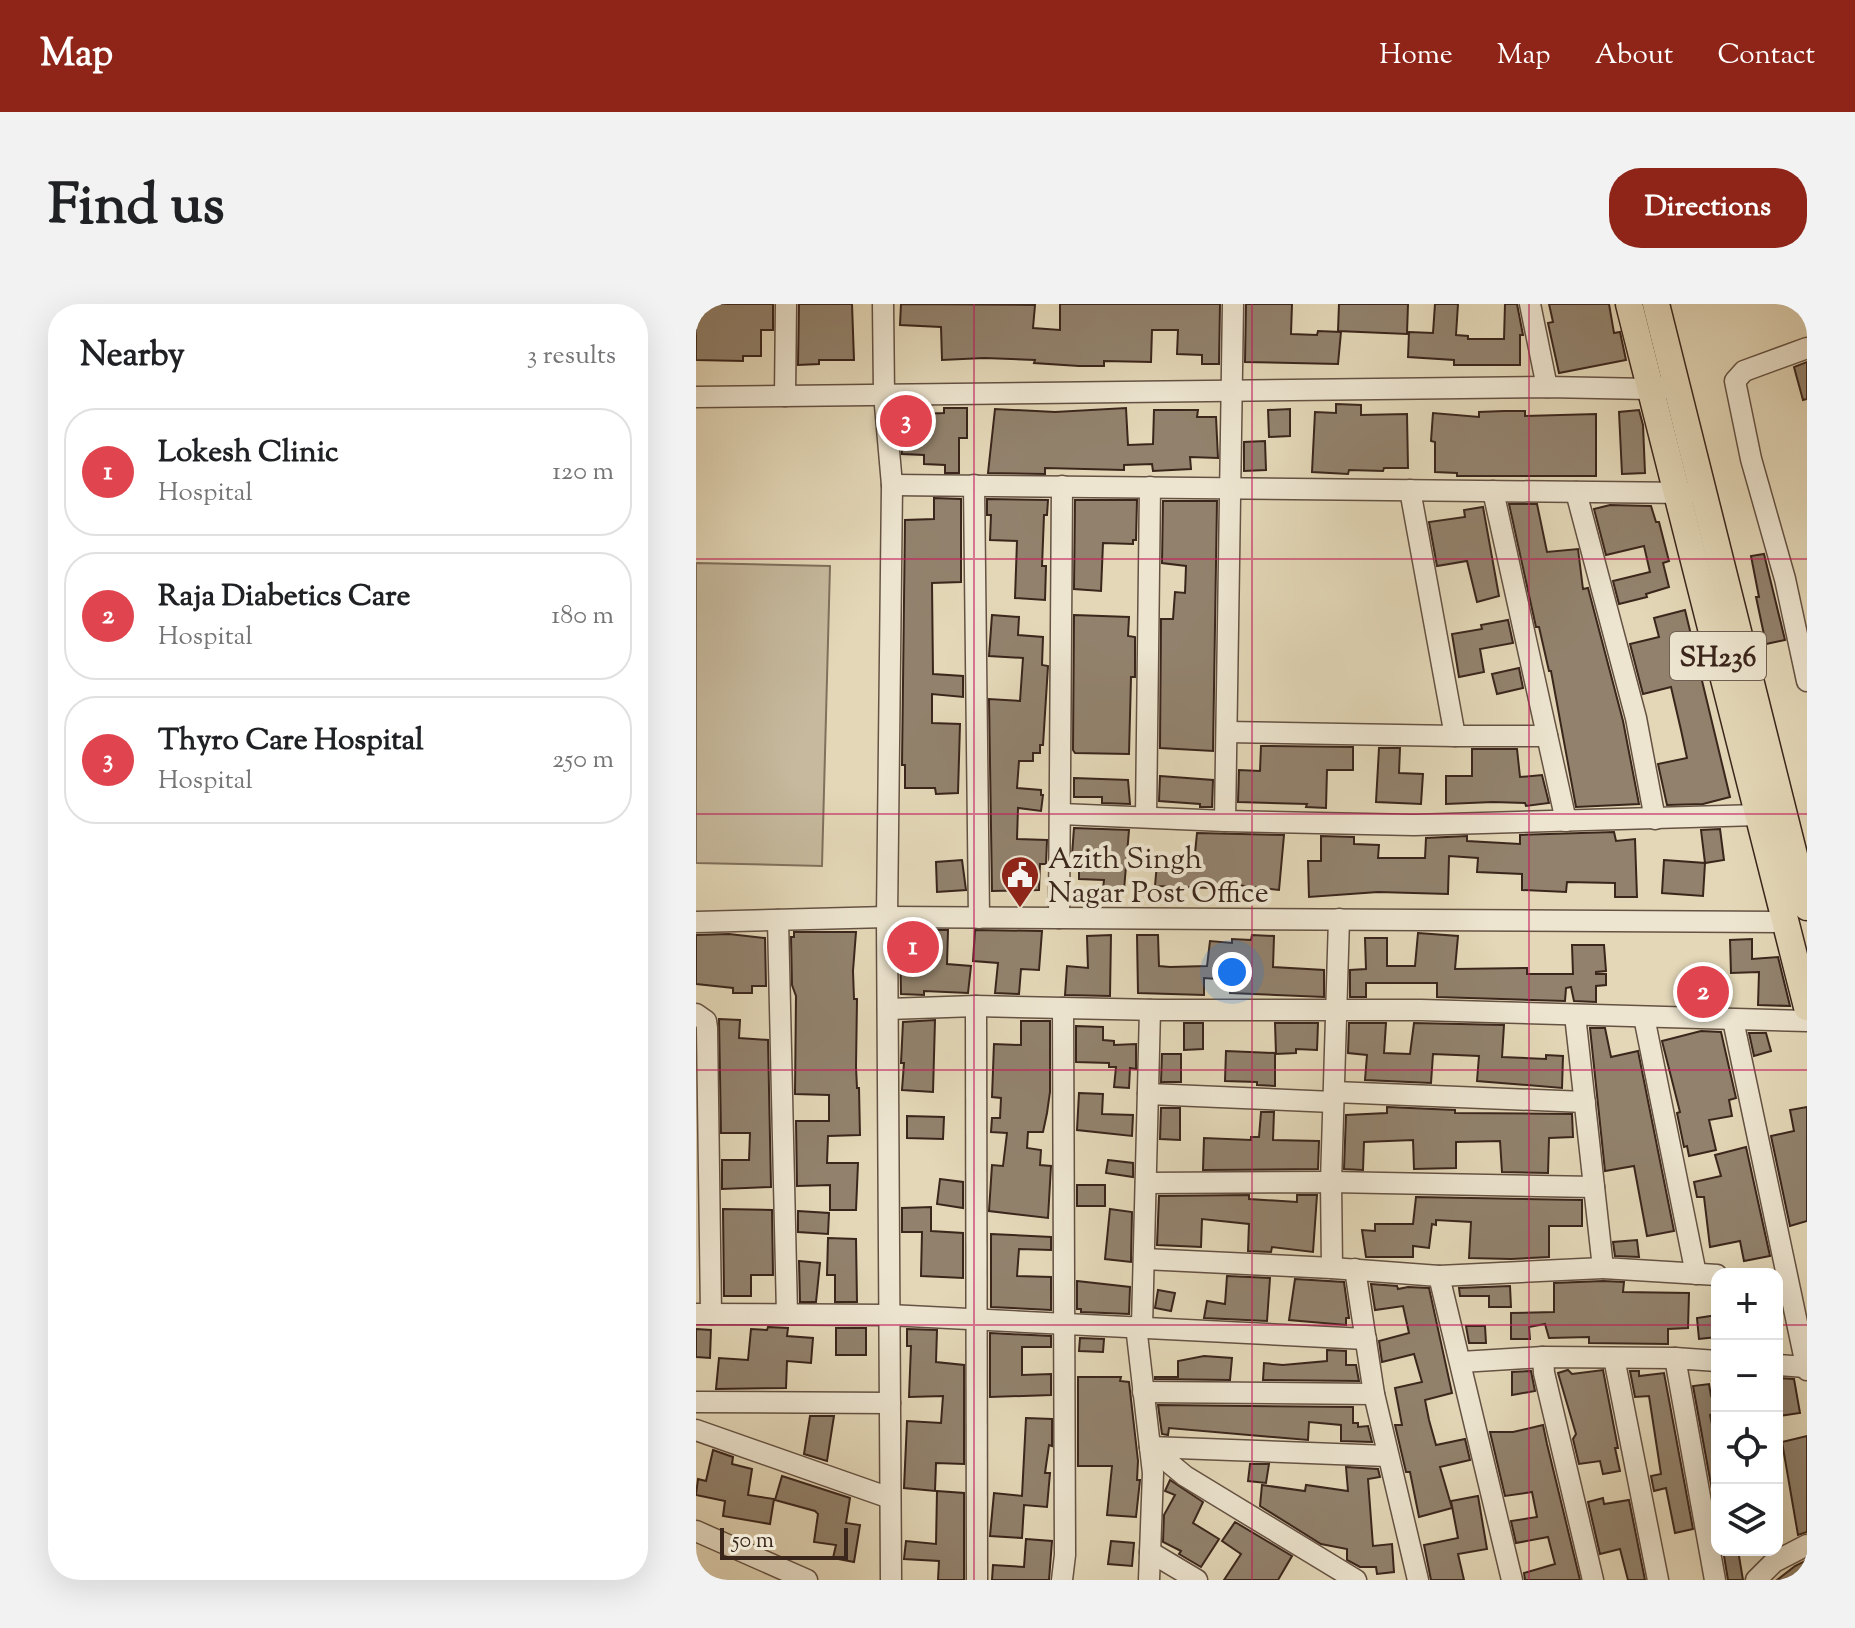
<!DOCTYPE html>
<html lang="en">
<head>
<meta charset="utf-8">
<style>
  :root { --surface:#fff; --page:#f2f2f2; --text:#202124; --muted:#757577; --line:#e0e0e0; --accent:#8f2418 }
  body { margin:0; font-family:"Sorts Mill Goudy",serif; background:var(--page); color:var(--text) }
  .controls { position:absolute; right:24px; bottom:24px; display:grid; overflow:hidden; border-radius:16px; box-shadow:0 8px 32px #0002 }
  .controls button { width:72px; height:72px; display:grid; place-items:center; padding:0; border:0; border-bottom:2px solid var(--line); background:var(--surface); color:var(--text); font:40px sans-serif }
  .scale { position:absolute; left:24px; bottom:20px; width:128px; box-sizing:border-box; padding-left:8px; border:4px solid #3b261c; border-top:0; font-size:22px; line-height:28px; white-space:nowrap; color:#3b261c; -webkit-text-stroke:6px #ede5d0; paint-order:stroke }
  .you { position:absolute; left:536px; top:668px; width:28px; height:28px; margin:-20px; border:6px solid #fff; border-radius:50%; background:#1a73e8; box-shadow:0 0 0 12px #1a73e833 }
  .badge { display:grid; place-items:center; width:52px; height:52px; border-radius:50%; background:var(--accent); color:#fff; font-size:26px; font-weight:700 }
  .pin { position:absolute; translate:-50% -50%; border:4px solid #fff; box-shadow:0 2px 8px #0006 }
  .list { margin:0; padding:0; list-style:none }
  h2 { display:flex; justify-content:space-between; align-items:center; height:104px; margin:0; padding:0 32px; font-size:34px }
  h2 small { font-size:26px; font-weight:400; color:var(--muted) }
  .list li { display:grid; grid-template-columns:52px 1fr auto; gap:24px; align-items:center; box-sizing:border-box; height:128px; margin:0 16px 16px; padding:0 16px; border:2px solid var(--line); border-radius:32px }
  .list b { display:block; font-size:30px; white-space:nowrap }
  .list p { margin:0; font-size:26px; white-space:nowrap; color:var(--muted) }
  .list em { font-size:26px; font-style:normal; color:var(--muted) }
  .icon { flex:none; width:44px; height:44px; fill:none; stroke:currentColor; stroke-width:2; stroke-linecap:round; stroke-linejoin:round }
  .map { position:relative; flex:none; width:1111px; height:1276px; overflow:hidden; border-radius:32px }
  header { display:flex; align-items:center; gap:48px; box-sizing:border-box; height:112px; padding:0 40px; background:var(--accent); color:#fff }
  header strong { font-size:38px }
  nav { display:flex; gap:44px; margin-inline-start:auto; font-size:28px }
  .intro { display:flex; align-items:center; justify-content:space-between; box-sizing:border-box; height:192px; padding:0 48px }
  h1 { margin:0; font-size:56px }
  .button { padding:20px 36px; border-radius:32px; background:var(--accent); color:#fff; font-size:28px; font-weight:700 }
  main { display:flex; gap:48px; padding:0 48px }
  aside { flex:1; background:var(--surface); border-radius:32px; box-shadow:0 8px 32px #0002 }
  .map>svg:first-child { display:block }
</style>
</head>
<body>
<header>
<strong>Map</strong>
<nav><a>Home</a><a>Map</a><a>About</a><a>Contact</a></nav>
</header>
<div class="intro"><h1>Find us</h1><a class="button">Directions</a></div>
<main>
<aside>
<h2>Nearby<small>3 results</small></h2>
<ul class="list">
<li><span class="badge" style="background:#e0444e">1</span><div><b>Lokesh Clinic</b><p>Hospital</p></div><em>120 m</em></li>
<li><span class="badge" style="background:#e0444e">2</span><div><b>Raja Diabetics Care</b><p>Hospital</p></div><em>180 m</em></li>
<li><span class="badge" style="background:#e0444e">3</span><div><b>Thyro Care Hospital</b><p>Hospital</p></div><em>250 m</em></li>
</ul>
</aside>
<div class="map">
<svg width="1111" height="1276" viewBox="0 0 1111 1276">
  <rect width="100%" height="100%" fill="#e3d7b7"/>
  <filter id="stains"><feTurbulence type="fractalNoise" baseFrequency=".0025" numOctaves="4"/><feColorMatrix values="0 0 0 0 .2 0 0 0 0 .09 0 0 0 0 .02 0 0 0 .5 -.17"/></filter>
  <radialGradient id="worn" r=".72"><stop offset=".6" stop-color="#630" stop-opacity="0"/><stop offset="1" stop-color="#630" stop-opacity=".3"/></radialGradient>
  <path fill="#c6b99d" stroke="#80705c" stroke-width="2" d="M0,259L134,262L126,562L0,559Z"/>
  <g fill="#92826d" stroke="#3b261c" stroke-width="2">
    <path d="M0,0H77V26H65V52H47V57L0,56Z"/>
    <path d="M103,0H156L158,56H123V60L102,61Z"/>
    <path d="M205,0L339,1L337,24L364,26V0H524L523,60H506V51L481,50L482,26H456L455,58L408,57V62H383L338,59L339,56L288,54L246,56L245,23L204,21Z"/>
    <path d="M550,0H596L595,30L621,31L622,27L645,28L642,60L549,58Z"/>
    <path d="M643,0H712L711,30L642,27Z"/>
    <path d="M739,0H762L760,31L772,32V35H808L809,0H821L827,31H824V61H758V56L712,53L713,28L737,29Z"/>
    <path d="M853,0H913L918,29L924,28L930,56L863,69L852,19L857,18Z"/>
    <path d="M1111,58V95L1107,96L1098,63Z"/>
    <path d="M640,100L665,101V111L711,110L712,164H688L687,167L653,166L652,170L616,168L619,108L640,109Z"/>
    <path d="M248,104H271V134H263V169H249V161L228,160V151L206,150L203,111L248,109Z"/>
    <path d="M430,104L432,141L457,140L458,106H502L501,113H520L522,154L494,153L495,165L457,167L456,160L428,161V166L349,164V170L292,169L299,105L359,108Z"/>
    <path d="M594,105V132L573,133L572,106Z"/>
    <path d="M943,106L947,121L949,169L926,170L923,108Z"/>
    <path d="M808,107H829V112L900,110V172H761V169L739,168V138L735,137L737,109L783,113V108Z"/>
    <path d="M569,137L570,166L548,167V138Z"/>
    <path d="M238,194L265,195V278L236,279L237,370L267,372V393L236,390V419L264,420L262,489L240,490L239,484H209V461H206L209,216L238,215Z"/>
    <path d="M291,195L352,196L351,211H348L347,237L346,262H350L349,296L319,294L321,237L294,236L295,211H291Z"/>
    <path d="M379,196H441L440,236H437V240L407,239L405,287L378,285Z"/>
    <path d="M467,197H521L517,447L464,444L465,315H477L479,288L489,289L490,262L466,259Z"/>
    <path d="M813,200H841L851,248L882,245L887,285L892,284L927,417L943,500L880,503L855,367H853L843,323H840Z"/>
    <path d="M914,201L955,202L960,218H963L973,257L967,259L973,283L950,290L951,293L923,300L917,277L954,268L948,242L910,251L898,205Z"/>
    <path d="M787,203L803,292L781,298L771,257L741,262L733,218L769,213L768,206Z"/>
    <path d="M1068,250L1089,336L1070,340L1060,293H1063L1055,252Z"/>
    <path d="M989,306L1034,493L1007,500L971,501L962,460L991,454L985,426L975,383L947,390L934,340L963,333L958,314Z"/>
    <path d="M296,311L323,313L322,331L347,333L346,361L352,362L347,441H344V449H337V457H323L321,484L345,486V491H347L345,507L322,504L321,535L351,536L350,560H344L343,586L296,587L293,395L324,397L327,354L293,352Z"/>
    <path d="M378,311L433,313L432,332L439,333V373H435L433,450L379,449L377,446Z"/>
    <path d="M812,316L817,339L784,345L788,368L763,373L756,330L786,325L785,321Z"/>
    <path d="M823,364L827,384L801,390L796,370Z"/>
    <path d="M565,442L657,443V466H631L630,504L610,503L611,500L542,498L543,466L564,467Z"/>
    <path d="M683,444H704L703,469L727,470L725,500L680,498Z"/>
    <path d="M776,445H821L824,473L846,471L853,499L830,502L829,499L797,498L750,500V472H776Z"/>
    <path d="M464,472L517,476L516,503H504V500L463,497Z"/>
    <path d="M378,474L432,476L434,500L406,499V493H378Z"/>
    <path d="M378,524L433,526L428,586L407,585L408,576L383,575V551H376Z"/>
    <path d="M1024,525L1028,556L1009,559L1005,526Z"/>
    <path d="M918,528L920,537L939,535L941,593H919V579L871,578L870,588L826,586V570L781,568L782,554L753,552L752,590L682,588L613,593L612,557H625V532L658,533V540L683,541L682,554H729L730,534L771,532V537L824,540V531Z"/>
    <path d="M501,529L588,531L583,586L533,580L532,589L515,587V584L459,582L461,559L498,560Z"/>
    <path d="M266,556L270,586L241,588L240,558Z"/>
    <path d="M968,556L1009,559L1007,592L966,589Z"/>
    <path d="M229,626H252L251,660L275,662L272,689L228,687V691L205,690L204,630L229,629Z"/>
    <path d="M279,626L346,627L343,666L325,665L323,690L299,689L302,659L277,657Z"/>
    <path d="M98,628H160L157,667L158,695H161L160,763L161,784H163L164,831L132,832L131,859H162L160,906H134V881L101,882L100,817H133V791L99,790L100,692L96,681L95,633H98Z"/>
    <path d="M722,629L762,632L759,665L831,664V670H877L876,641H908L910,667L900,668V670H910V681L900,682V698L878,697L875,683L870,684L869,697L741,693V679H670V693H654V666L670,665L669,634H691V662H719Z"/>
    <path d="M33,630L69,634L70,682H56V689H37V684L0,680V631Z"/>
    <path d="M415,631L414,692L369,691L371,662L392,664L391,632Z"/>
    <path d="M441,631H462L463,662L474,663L511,662L514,637L536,639V635L555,636L556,631L578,632L577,663L628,666V693L534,689L535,676L508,674V691L442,689Z"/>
    <path d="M1056,635V655L1082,653L1094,702L1062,701L1063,668L1035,669L1034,636Z"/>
    <rect x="993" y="667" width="21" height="34"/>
    <path d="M23,715L44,716L43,734L72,736L75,883L26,885V856H53L54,829H25Z"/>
    <path d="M239,716L237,788L206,786L208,759H205L207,718Z"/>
    <path d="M325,717H354V788L351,809L347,828H332L331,844L345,846L344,861L355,862L352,914L293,907L296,861L307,862L311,829L295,828L296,814H304L305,794L296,793L298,740L325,741Z"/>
    <path d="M488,719H507V745L488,746Z"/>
    <path d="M579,719H622L621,746L600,745V749L580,750Z"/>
    <path d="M653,719H690L688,749L714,750L718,719L808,721L806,753L850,755V751L867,752L866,784L781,777L783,752L737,750L735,779L669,776L671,751L652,749Z"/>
    <path d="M380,722L407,723V736L418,737V741L440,740V765L434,764L433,784L418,783L420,763H413V759L380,758Z"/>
    <path d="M894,724H909L915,753L942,747L978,927L951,932L938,862L909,867Z"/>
    <path d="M1005,727L1025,728L1040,794L1033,796L1036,812L1013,816L1020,846L993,852L991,842L988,843L981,809L984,808L966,737Z"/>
    <path d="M1053,729H1070L1075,747L1058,752Z"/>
    <path d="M530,747L579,749V782L561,781V778L529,777Z"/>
    <path d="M466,750H485V778H465Z"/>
    <path d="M383,789L407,790L406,810L437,811L436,832L381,826Z"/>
    <path d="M691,803L759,806V809L876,810L877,833L853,834L852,869L806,868L804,837L760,838V864L718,865L717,836L668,838L667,866L648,865L650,811L691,809Z"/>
    <path d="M1111,803V917L1094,922L1075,832L1098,827L1094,806Z"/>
    <path d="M465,804H484V836L464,835Z"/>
    <path d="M565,808H578L577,836L623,837L622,865L507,866L508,834L555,836V833H563Z"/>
    <path d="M211,812L248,813L247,835L211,834Z"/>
    <path d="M1050,843L1074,952L1048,957L1044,937L1014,943L1008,893H1001L998,878L1025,872L1019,851Z"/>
    <path d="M412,856L437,859V873L410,869Z"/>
    <path d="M244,875L267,878V904L241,900Z"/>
    <rect x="381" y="881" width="28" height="21"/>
    <path d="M553,891V895L601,898V891H621L617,948L576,943L575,948L552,947L553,920L506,915L505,943L461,941L463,892Z"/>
    <path d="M720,893L886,896V922H853V953L815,955L773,954L775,918L740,916V921L736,920L733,944L717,942V953H670L666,926L679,927V920H717Z"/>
    <path d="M235,903V927L267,929V974L225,972L226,928H206V904Z"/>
    <path d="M27,905L76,906L77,971H55V992H28Z"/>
    <path d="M414,905L436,908L435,958L409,955Z"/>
    <path d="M102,907L133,909L132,930L102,928Z"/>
    <path d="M295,930L355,933V946L323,945L321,972L355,973V1006L295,1003Z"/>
    <path d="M132,934L160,935L161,998H139V971H131Z"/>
    <path d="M941,936L943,953L919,952L917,938Z"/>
    <path d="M103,957L124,959L120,998H104Z"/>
    <path d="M531,972L574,974L571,1017L508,1014L511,997L529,1000Z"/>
    <path d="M599,975L648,978L653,1014H650V1021L593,1016Z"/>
    <path d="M381,977L434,983L433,1010L385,1008V1005H381Z"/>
    <path d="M907,977L928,978L927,988L993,989L992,1024L972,1025V1040L893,1039V1033L853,1034L849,1020L833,1023L834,1035H815V1009L858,1008V979Z"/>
    <path d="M675,980L701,982L702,985L712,983L733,984L756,1089L729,1096L733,1116L740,1141L769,1135L774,1156L744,1163L756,1204L723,1213L714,1168H710L699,1121H706L699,1084L726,1078L718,1050L686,1058L683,1037L713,1029L707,1002L679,1006Z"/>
    <path d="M814,982L815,1003H793V992H764L763,984Z"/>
    <path d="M462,986L479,989L475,1007L459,1004Z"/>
    <path d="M1021,1011V1033L1003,1035L1001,1014Z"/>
    <path d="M770,1022H789L790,1039H773Z"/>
    <path d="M72,1023L92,1024L91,1032L117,1034L115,1059L91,1057L90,1084L20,1085L23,1054L52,1056L55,1025L71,1026Z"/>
    <rect x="140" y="1024" width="30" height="27"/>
    <path d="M0,1025L15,1026L14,1054L0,1053Z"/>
    <path d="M211,1025L241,1026L240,1058L268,1061V1160L240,1159L239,1187L208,1184L211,1117L245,1119L247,1092L213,1093L215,1042H211Z"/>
    <path d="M294,1029L355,1032V1043H326V1071L355,1070V1091L294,1093Z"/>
    <path d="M384,1034L408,1035L407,1048L383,1047Z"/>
    <path d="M631,1046L650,1047V1061H660L663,1077L567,1076L568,1059L587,1061L631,1057Z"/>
    <path d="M508,1052L536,1054L534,1076L459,1075V1073H482V1057Z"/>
    <path d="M872,1066L876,1070L907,1066L922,1144H919L924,1167L907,1170L904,1157L883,1160L877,1135L880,1130L862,1069Z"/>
    <path d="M835,1067L839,1087L816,1091V1068Z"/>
    <path d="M934,1067H943V1072L968,1069L997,1225L979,1229L970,1184L958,1187L955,1172L965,1170L953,1092L939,1093Z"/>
    <path d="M382,1073H425L424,1077L433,1078L442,1157L441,1176H444L440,1213L411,1211L416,1162H382Z"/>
    <path d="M1081,1074L1098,1075L1104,1109L1083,1112Z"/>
    <path d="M1013,1080L1015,1092L1021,1091V1107L1014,1111L1021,1146V1185L1016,1186L997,1082Z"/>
    <path d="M462,1101L657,1103V1119H662V1123L672,1122L676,1138L645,1137V1121L613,1118L612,1136L473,1124L472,1131L466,1130Z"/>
    <path d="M114,1112H138L131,1157L108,1150Z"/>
    <path d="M330,1114L356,1115V1142L353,1141L349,1169H354L351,1203L328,1201L326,1234L294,1232L298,1189L326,1192Z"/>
    <path d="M847,1121L851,1140L884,1276H829L828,1269L859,1260L852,1233L820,1239L815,1217L841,1213L836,1188L809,1192L794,1128H817Z"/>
    <path d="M1111,1132V1228L1102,1231L1086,1138Z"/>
    <path d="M17,1146L37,1153L36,1160L56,1165L52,1191L78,1195L74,1220L27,1212L29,1197L0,1191L2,1175L10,1177Z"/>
    <path d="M554,1160H573L570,1179L552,1177Z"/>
    <path d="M650,1163L682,1165L684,1173L672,1175L677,1242L696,1240L698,1268L681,1270L680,1263H664L651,1256V1245L625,1240L564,1202L566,1181L609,1187L610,1181L652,1187Z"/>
    <path d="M86,1172L154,1194L150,1219L164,1221L158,1258L137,1254L140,1241L118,1238L122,1210L119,1207L79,1196Z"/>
    <path d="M474,1176L507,1198L497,1219L523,1235L505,1263L483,1250L485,1247L467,1238L468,1211L479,1191L469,1187Z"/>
    <path d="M241,1187L268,1189V1276H242L243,1257L208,1255L210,1237L240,1240Z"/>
    <path d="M782,1192L791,1245L762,1250L768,1276H735L728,1241L762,1234L755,1197Z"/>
    <path d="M907,1194L908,1200L933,1196L949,1276H932L924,1245L904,1250L892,1198Z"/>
    <path d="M539,1218L596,1252L582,1276H528L545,1250L526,1237Z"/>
    <path d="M330,1235L356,1237L353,1276H296L297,1261L328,1263Z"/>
    <path d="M415,1237L438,1239L436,1262L412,1260Z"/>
    <path d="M1027,1246H1042L1047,1276H1032Z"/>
    <path d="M1111,1256V1276H1081L1099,1262Z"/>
  </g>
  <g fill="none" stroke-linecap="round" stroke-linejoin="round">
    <g stroke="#655243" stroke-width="23">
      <g id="minor">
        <path d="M187,0L188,90L196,181L191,613L195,1276"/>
        <path d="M537,0L529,517L718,521L1063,511"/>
        <path d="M834,0L851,83"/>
        <path d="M1111,44L1048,67L1039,77L1055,155L1089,275L1111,377"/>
        <path d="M89,92L90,0"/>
        <path d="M0,93L851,83L953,85L968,83"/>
        <path d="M196,181L991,189"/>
        <path d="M278,181L283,614"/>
        <path d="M714,186L759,432H851"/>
        <path d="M797,187L870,517"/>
        <path d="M880,188L940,414L959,515"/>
        <path d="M531,428L759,432"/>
        <path d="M365,510L529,517"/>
        <path d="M450,513L454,183"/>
        <path d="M363,614L366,182"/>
        <path d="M82,616L91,1010"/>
        <path d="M0,618L191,613L1091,618"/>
        <path d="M280,702L281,1276"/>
        <path d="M192,705L280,702L462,706H725L1111,717"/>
        <path d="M0,710L10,717L11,724L15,1010"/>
        <path d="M879,711L907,964L1021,971"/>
        <path d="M948,713L1000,970"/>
        <path d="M1037,716L1111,1066"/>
        <path d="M638,788L889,798"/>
        <path d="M452,790L637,798"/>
        <path d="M450,879L635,878L898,883"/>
        <path d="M448,955L636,964L743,972L816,1276"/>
        <path d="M636,964L635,878L643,615"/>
        <path d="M659,965L678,1090L722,1276"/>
        <path d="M743,972L907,964"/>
        <path d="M0,1010L193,1011L670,1035"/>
        <path d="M440,1022L457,1169L453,1276"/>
        <path d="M446,1022L454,706"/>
        <path d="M847,1053L848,1069L897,1276"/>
        <path d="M918,1054L962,1276"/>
        <path d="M765,1058L847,1053L979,1054"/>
        <path d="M1081,1061L1110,1063"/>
        <path d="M447,1088L678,1090"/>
        <path d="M0,1098L194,1099"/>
        <path d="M0,1126L194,1194"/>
        <path d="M454,1143L489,1172L660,1276"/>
        <path d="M454,1143L692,1152"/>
        <path d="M0,1227L111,1276"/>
        <path d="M454,1248L501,1276"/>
        <path d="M366,1276L369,1251L367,704"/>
        <path d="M1019,1276L979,1054L1021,1057"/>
        <path d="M1060,1276L1078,1258L1111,1241"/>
      </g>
    </g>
    <g stroke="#3b261c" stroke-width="29">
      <g id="major">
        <path d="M933,0L1111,703"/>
        <path d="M960,0L1111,603"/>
      </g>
    </g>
    <use href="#minor" stroke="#ede5d0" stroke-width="20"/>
    <use href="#major" stroke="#e3d7b7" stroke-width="26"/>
  </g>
  <path fill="none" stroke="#c2185b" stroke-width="2" stroke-opacity="0.55" d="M278,0V1276M556,0V1276M833,0V1276M0,255H1111M0,510H1111M0,766H1111M0,1021H1021M1081,1021H1111"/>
  <defs>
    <g id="civic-pin" transform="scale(2)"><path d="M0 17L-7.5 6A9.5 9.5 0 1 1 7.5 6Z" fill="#8f2418" stroke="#ede5d0"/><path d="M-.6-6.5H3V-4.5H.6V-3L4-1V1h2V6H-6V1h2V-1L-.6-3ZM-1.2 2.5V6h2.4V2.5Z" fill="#fff"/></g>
  </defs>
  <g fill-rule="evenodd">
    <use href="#civic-pin" x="324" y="571"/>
  </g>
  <g text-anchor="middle" stroke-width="8" stroke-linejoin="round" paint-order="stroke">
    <rect fill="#ede5d0" stroke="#705f52" stroke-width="2" x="974" y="328" width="96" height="48" rx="6"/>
    <g font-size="28" font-weight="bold" fill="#3b261c">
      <text x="1022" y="362">SH236</text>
    </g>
    <g font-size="30" fill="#3b261c" stroke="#ede5d0" text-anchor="start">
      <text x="352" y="564">Azith Singh<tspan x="352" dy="34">Nagar Post Office</tspan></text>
    </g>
  </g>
  <rect width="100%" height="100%" filter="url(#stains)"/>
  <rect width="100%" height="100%" fill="url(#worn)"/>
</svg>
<div class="controls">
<button>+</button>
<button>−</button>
<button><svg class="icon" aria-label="locate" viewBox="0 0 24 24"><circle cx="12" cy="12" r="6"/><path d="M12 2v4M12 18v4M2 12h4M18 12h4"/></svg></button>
<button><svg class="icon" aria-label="layers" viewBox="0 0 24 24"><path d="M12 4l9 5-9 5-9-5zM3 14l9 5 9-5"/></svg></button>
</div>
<div class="scale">50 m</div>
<div class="you"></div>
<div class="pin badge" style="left:217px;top:643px;background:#e0444e">1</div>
<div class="pin badge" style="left:1007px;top:688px;background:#e0444e">2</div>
<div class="pin badge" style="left:210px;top:117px;background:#e0444e">3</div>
</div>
</main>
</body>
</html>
